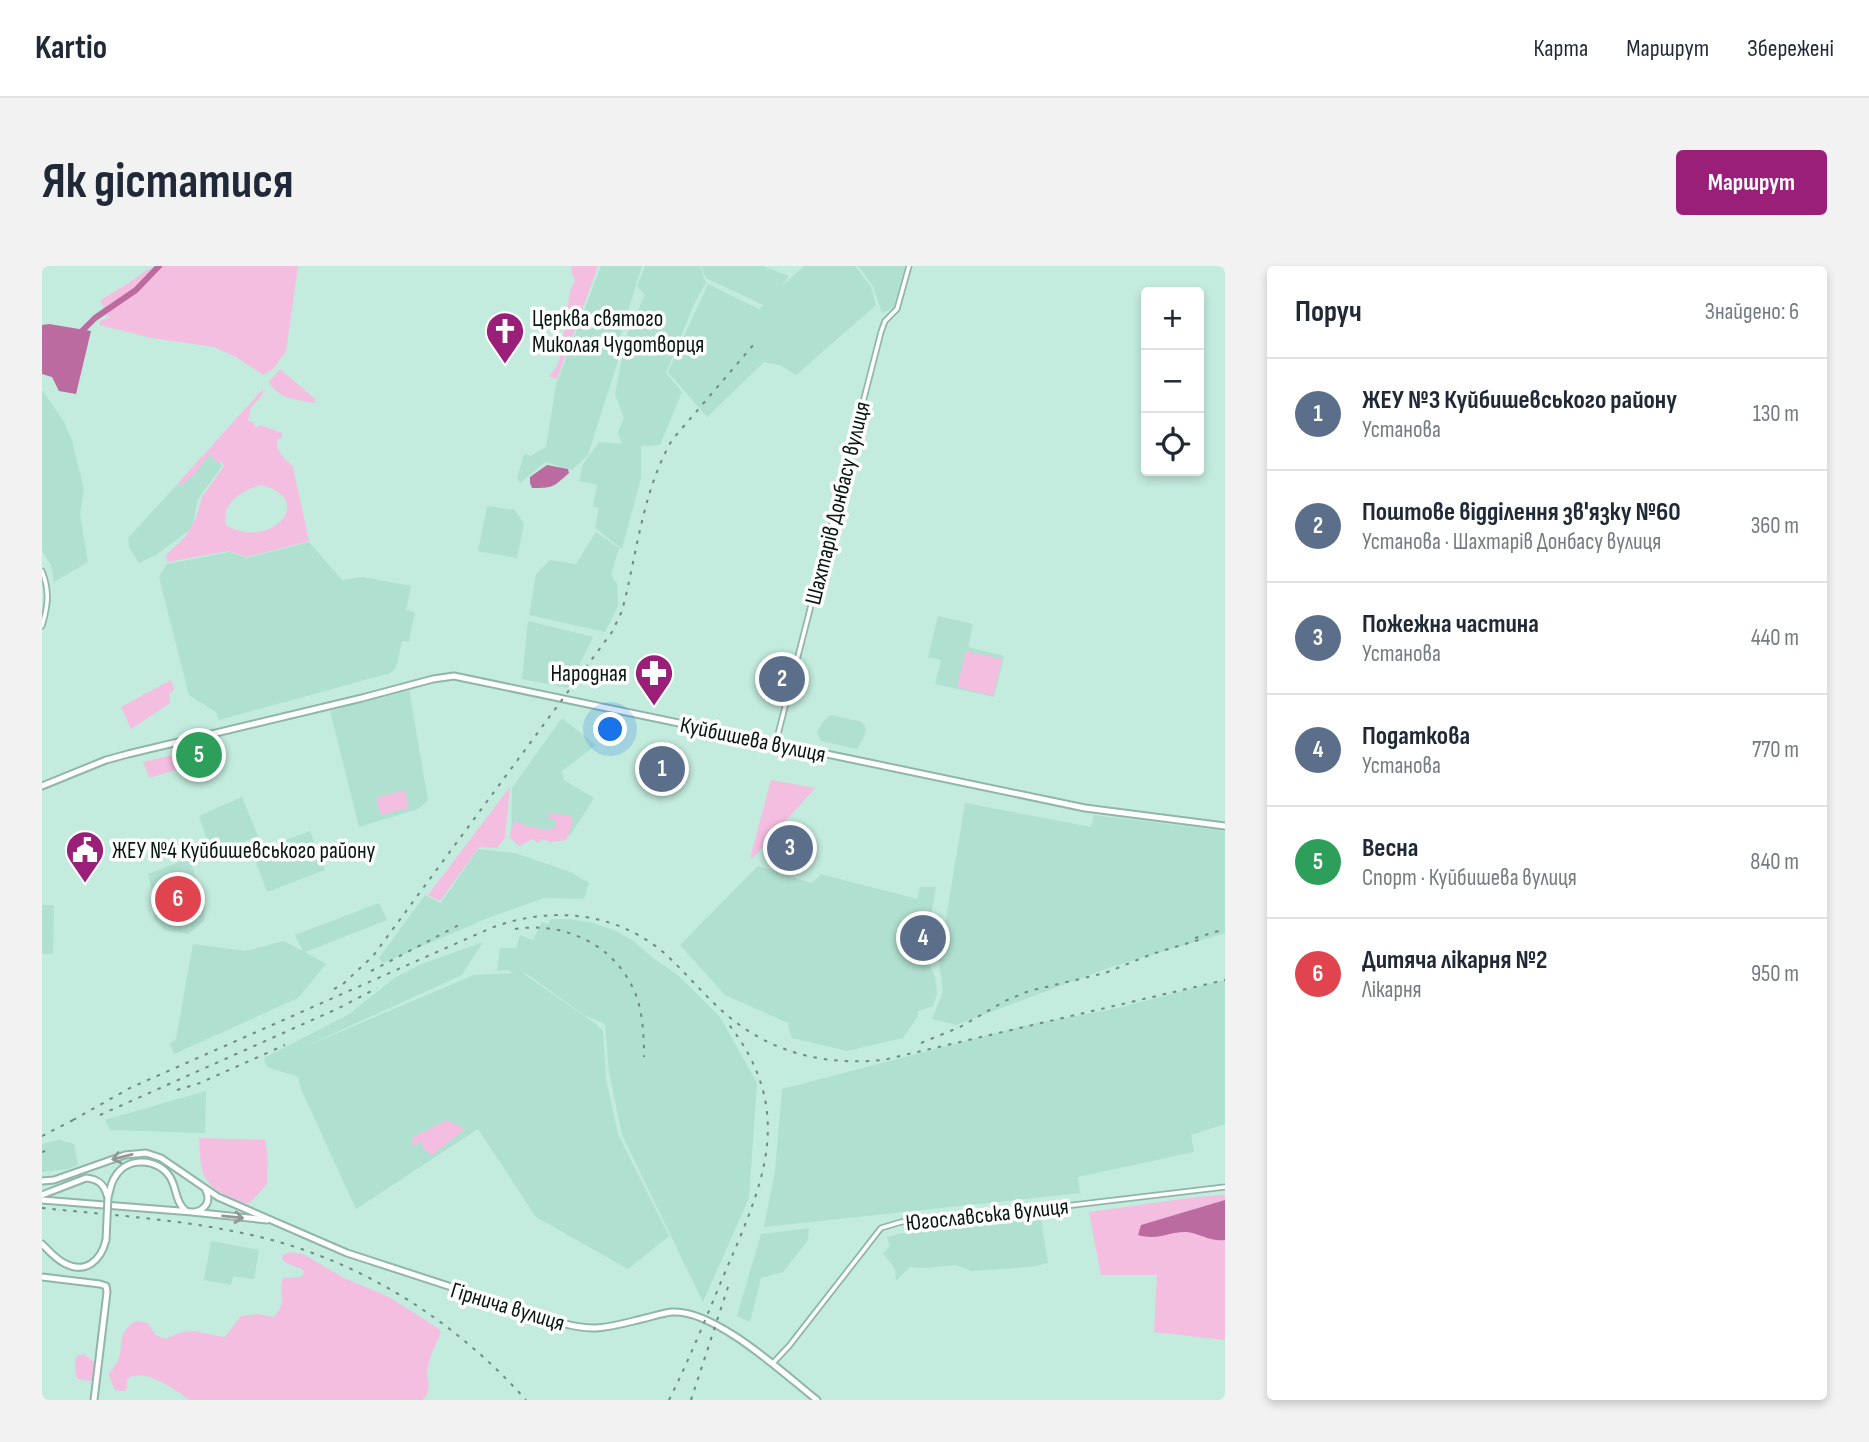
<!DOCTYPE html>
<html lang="uk">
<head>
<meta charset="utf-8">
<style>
  :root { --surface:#fff; --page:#f2f2f3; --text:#1f2937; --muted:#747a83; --line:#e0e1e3; --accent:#991f79 }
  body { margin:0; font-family:"Sofia Sans Condensed",sans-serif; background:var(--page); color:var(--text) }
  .controls { position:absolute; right:21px; top:21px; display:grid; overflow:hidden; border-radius:7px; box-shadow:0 4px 10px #0003 }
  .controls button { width:63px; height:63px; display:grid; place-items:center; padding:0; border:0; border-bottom:2px solid var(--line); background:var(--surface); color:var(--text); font:35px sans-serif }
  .you { position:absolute; left:569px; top:464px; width:24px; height:24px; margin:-18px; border:5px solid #fff; border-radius:50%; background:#1a73e8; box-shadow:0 0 0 10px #1a73e833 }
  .badge { display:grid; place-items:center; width:46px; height:46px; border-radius:50%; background:var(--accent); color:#fff; font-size:23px; font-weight:700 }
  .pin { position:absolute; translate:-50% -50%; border:4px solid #fff; box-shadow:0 2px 7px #0006 }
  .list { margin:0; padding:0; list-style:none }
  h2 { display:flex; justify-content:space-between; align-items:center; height:91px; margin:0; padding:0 28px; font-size:30px }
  h2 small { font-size:23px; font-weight:400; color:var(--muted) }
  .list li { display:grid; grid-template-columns:46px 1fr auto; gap:21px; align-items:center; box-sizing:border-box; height:112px; padding:0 28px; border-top:2px solid var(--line) }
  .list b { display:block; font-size:26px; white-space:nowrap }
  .list p { margin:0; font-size:23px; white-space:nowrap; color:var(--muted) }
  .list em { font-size:23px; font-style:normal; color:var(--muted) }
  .icon { flex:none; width:38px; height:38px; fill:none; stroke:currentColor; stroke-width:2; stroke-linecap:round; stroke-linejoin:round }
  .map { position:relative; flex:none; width:1183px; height:1134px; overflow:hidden; border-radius:7px }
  header { display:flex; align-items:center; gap:42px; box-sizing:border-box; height:98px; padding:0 35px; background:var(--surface); border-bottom:2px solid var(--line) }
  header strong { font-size:33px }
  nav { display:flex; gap:38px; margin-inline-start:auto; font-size:24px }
  .intro { display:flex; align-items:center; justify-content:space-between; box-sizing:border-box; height:168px; padding:0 42px }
  h1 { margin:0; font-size:49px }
  .button { padding:18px 32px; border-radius:7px; background:var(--accent); color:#fff; font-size:24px; font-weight:700 }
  main { display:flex; gap:42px; padding:0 42px }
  aside { flex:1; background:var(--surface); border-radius:7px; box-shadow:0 4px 10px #0003 }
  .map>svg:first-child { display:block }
</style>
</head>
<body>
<header>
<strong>Kartio</strong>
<nav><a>Карта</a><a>Маршрут</a><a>Збережені</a></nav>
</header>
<div class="intro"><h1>Як дістатися</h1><a class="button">Маршрут</a></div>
<main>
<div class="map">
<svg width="1183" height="1134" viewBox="0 0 1183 1134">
  <rect width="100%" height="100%" fill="#c3ebde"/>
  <g fill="#b0e0d0">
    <path d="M559,0H600L576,77L579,85L546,189L530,204L503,196L478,217L475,212L482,188L489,190L504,181L514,119Z"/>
    <path d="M603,0H658L664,17L653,36L624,107L640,126L618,179L599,180V212L580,283L553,262L557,242L551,240L555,219L537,215L541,198L557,176L580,178L576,166L582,152L573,128L585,68L603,29L595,20Z"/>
    <path d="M659,0H721L747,10L739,21L762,0H813L829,21L834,39L754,109L738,99L722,96L665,151L626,106L666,18L717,43L721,39L664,12Z"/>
    <path d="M816,0H863L851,42L840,47L831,20Z"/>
    <path d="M0,124L22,156L30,175L42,223L38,248L46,296L12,316L9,299L0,285Z"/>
    <path d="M168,183L180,200L156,233L150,262L114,289L97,297L87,281L86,272Z"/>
    <path d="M445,240L473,244L482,258L475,292L436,285Z"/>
    <path d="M554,266L577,282L569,309L575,318L576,340L563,366L487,349L494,308L508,294L534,298Z"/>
    <path d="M267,276L300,314L321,311L369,320L364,344L373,346L367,376L360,375L354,402L348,407L177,454L174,446L147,429L117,311L125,298L188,286L205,292Z"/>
    <path d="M896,350L931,358L926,381L962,390L952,431L893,418L899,394L886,391Z"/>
    <path d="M486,355L551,371L526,422L480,413Z"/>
    <path d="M367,424L386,534L376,543L317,561L288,445Z"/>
    <path d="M788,449L820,456L824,463L821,473L815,483L779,475L775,466L781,456Z"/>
    <path d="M520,452L554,479L520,505L522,514L552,532L529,568L469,574L470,522Z"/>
    <path d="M200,531L216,570L170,589L157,550Z"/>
    <path d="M923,537L1049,561L1052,549L1183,565V667L1066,702L914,759L890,753L901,726L897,695Z"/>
    <path d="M268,565L283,604L225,626L211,588L215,585Z"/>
    <path d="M436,583L473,587L528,606L547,617L542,633L502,632L446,652L341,697L337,692L383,629L399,637Z"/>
    <path d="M147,592L163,637L162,655L146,668L123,664L112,653L111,629L106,608Z"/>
    <path d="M716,600L769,617L777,611L778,608L875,633L878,621H894L888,657L885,658L883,688L893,711L895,728L891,740L876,745V750L861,772L805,785L750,772L746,760L747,756H744L683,729L638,679Z"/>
    <path d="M337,637L345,654L263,686L284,698L256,732L132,788L128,778L134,773L151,678L204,685L242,675L261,685L253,669Z"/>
    <path d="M0,639H12L11,688H0Z"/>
    <path d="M509,653H528L551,657L574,665L590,674L611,692L637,710L678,751L715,817L707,932L661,1036L580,869L567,806L563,758L542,749L485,708H482L554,758L561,765L564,813L576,868L627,970L586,1003L494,951L436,863L314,943L259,823L256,811L225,801L222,792L306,749L351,713L377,699L441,676L420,709L253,785L432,709L472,707L464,704L455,705L458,682H474L478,669L491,674L500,656L506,658Z"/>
    <path d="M1183,714V858L1149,869L1152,886L1036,911L1038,927L722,961L733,905L740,823L986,759L1076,742Z"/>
    <path d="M164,825L163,867L68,864L63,854Z"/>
    <path d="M16,874L32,878L36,899L26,903L0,906V878Z"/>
    <path d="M999,953L1006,997L989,1001L929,1005L914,999L885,1002L868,1001L854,1015L853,1003L841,987L848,980L845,971L880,962Z"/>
    <path d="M767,962L766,974L741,1006L719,1012L708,1056L695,1050L719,968Z"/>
    <path d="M169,975L217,984L212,1013L191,1010L189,1019L162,1014Z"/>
  </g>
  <g fill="#f4bee0" fill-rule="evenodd">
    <path d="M114,0H256L244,85L231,103L221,109L194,91L172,81L110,72L58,59V55L69,51L64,50L59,34L88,16L105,4Z"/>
    <path d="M530,0H556L515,113L507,110L514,102L518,92L528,25L533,15L529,6Z"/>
    <path d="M238,103L273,133L272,137C253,133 238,134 227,116Z"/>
    <path d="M221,123V128L209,142L206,155L211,156L214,162L218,159L240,167V172L235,173V181L239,189L251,201L267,275L205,291L187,285L125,296L124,289L144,270L154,252L160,231L182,200L179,195L176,198L168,188L152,209L137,221V216ZM219,219C277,233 227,286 184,259C178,237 201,224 219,219Z"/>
    <path d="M924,385L960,393L951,430L915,421Z"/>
    <path d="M129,414L132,423L127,428L128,437L89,463L79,441Z"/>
    <path d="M144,486L148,499L108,512L101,496Z"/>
    <path d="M729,514L773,522L711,592H708Z"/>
    <path d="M468,521L463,572L455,582L437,581L398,635L386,629Z"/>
    <path d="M363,524L367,542L339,549L334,532Z"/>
    <path d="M505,547L529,550L531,557L524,574L509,576L500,573L496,577L491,573L477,580L467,571L472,555C486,560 498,565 513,562L514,554L507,552Z"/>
    <path d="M405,854L423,863L390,889L381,883L380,875L372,880L369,877L371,871Z"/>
    <path d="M157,872L223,874L226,892L225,918L208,937C200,937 195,935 187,931C157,917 159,903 157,872Z"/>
    <path d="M1183,929V1074L1112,1066L1115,1009H1059L1047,946L1155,931Z"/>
    <path d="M249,986L261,988L302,1012L347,1031L397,1063L399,1067C394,1078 388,1089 386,1101C383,1114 392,1121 381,1134H148C133,1124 102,1100 85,1113V1121L83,1125H77L72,1123L67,1108C70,1103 75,1098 77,1092C82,1076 75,1066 94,1055L106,1057L113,1069L124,1073C130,1070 136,1067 141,1066C154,1063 170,1070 183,1071L199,1050L215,1048L231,1051C248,1035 234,1027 241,1012L258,1011L261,1009L262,1005C256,999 244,1000 240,993L241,989Z"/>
    <path d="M42,1088L52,1096V1112L49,1115L36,1113C32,1108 34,1099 33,1092L37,1089Z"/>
  </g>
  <g fill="#bb6ba0">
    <path d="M7,58L49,65L34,128L17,125L10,111L0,108V59Z"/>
    <path d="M505,199L526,203L527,207C511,221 512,222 490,222L488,217V211Z"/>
    <path d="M1183,934V974C1169,976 1159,968 1145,966C1127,965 1117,975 1096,969L1099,959Z"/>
  </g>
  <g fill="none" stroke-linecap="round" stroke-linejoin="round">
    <path stroke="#bb6ba0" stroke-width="6" d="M37,68L53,52L94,24L117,0"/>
    <g stroke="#90b6aa" stroke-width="7">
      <g id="minor">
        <path d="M0,305C8,325 6,340 0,360"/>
        <path d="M734,476L839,66L843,55L855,43L867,0"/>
        <path d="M731,1097L747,1080L839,962L859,956L1023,940L1183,921"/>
      </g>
    </g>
    <g stroke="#90b6aa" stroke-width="9">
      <g id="major">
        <path d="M0,520L64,494L86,488L320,432L391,413L412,410L1043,542L1183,560"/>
        <path d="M0,915L12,914L83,889L104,887L119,892L176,931L305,987L520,1057C554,1067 570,1060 604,1052C612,1050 621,1047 630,1046C673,1043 742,1108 775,1134"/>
        <path d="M0,929L44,912C56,913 62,918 65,929"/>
        <path d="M66,931C68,925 69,916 73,911C85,890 116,892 128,911C135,922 133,936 144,945"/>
        <path d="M0,934L150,946L225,954"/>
        <path d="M153,946C164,943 169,935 164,925"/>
        <path d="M0,978C7,985 14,993 22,997C44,1009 59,994 64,974"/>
        <path d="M0,1011L58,1018L64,1020L65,1026L52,1134"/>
      </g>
    </g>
    <use href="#minor" stroke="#fff" stroke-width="3.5"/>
    <use href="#major" stroke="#fff" stroke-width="5"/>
    <g stroke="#6f8b82" stroke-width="2" stroke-dasharray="3.5 7" stroke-linecap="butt">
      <path d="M473,663C525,655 577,681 595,732C601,750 602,771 602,791"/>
      <path d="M1153,672L1183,663"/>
      <path d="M329,705L417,659"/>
      <path d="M292,723L300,719L331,690L570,366L580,345L584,329C596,277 603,221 630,174L713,77"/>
      <path d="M879,777L918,761L963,735L987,725L1063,707L1110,688L1163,672"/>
      <path d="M135,824L158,817L243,779"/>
      <path d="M58,849L297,742L335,722"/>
      <path d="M31,854L88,822L449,662C507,640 572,645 621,686C648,710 669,739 699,760C741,790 790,799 841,794L1183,714"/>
      <path d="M0,870L37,851"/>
      <path d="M0,886L3,885"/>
      <path d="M0,942C67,949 135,953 200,967C310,989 410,1051 484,1134"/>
      <path d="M627,1134C647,1094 664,1052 681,1011C721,918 756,846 685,756"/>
      <path d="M649,1134L687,1018"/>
    </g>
    <g stroke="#90b6aa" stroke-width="9" stroke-linecap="butt">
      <path id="major-bridge" d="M64,974L66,931"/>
    </g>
    <use href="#major-bridge" stroke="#fff" stroke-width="5"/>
  </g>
  <defs><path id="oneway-shaft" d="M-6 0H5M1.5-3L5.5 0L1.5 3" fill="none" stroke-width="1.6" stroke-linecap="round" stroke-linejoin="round" transform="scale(1.75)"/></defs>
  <g stroke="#909794">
    <use href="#oneway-shaft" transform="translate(80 891) rotate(166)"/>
    <use href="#oneway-shaft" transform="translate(191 951) rotate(6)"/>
  </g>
  <defs>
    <g id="church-pin" transform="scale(2.0125)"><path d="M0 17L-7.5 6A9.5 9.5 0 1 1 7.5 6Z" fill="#991f79" stroke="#fff"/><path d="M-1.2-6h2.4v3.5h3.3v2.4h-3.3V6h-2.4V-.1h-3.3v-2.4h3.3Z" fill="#fff"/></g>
    <g id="pharmacy-pin" transform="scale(2.0125)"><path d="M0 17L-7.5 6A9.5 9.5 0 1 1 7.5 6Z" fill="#991f79" stroke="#fff"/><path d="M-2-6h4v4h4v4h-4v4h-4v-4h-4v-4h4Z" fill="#fff"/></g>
    <g id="civic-pin" transform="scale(2.0125)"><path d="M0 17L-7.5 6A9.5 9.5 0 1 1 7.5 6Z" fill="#991f79" stroke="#fff"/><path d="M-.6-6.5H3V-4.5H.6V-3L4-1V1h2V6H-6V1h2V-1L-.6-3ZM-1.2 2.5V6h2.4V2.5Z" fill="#fff"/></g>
  </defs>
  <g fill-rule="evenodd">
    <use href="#church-pin" x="463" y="65"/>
    <use href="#pharmacy-pin" x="612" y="407"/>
    <use href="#civic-pin" x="43" y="584"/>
  </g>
  <g text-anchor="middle" stroke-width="7" stroke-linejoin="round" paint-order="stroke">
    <g font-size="23" fill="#081712" stroke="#fff" text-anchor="start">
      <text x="490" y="60">Церква святого<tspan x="490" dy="26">Миколая Чудотворця</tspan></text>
      <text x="585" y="415" text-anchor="end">Народная</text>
      <text x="70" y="592">ЖЕУ №4 Куйбишевського району</text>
    </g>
    <g font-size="23" fill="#081712" stroke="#fff">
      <text transform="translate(795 237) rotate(-76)" y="8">Шахтарів Донбасу вулиця</text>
      <text transform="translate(711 473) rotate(12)" y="8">Куйбишева вулиця</text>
      <text transform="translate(945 948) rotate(-6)" y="8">Югославська вулиця</text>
      <text transform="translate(466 1040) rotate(17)" y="8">Гірнича вулиця</text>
    </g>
  </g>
</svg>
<div class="controls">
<button>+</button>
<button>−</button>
<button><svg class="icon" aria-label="locate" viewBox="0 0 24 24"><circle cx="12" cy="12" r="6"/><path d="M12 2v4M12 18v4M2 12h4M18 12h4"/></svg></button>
</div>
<div class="you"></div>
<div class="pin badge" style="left:620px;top:503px;background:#5c6f8a">1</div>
<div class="pin badge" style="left:740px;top:413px;background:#5c6f8a">2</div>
<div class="pin badge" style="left:748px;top:582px;background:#5c6f8a">3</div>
<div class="pin badge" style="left:881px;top:672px;background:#5c6f8a">4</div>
<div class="pin badge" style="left:157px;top:489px;background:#2e9e5b">5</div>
<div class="pin badge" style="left:136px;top:633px;background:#e0444e">6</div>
</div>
<aside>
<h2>Поруч<small>Знайдено: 6</small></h2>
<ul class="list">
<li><span class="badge" style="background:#5c6f8a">1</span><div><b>ЖЕУ №3 Куйбишевського району</b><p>Установа</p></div><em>130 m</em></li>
<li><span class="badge" style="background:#5c6f8a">2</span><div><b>Поштове відділення зв'язку №60</b><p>Установа · Шахтарів Донбасу вулиця</p></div><em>360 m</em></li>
<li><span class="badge" style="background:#5c6f8a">3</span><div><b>Пожежна частина</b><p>Установа</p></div><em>440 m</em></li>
<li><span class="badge" style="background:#5c6f8a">4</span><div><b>Податкова</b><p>Установа</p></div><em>770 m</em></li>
<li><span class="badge" style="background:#2e9e5b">5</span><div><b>Весна</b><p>Спорт · Куйбишева вулиця</p></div><em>840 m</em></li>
<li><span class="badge" style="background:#e0444e">6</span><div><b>Дитяча лікарня №2</b><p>Лікарня</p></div><em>950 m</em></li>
</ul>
</aside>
</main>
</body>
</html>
